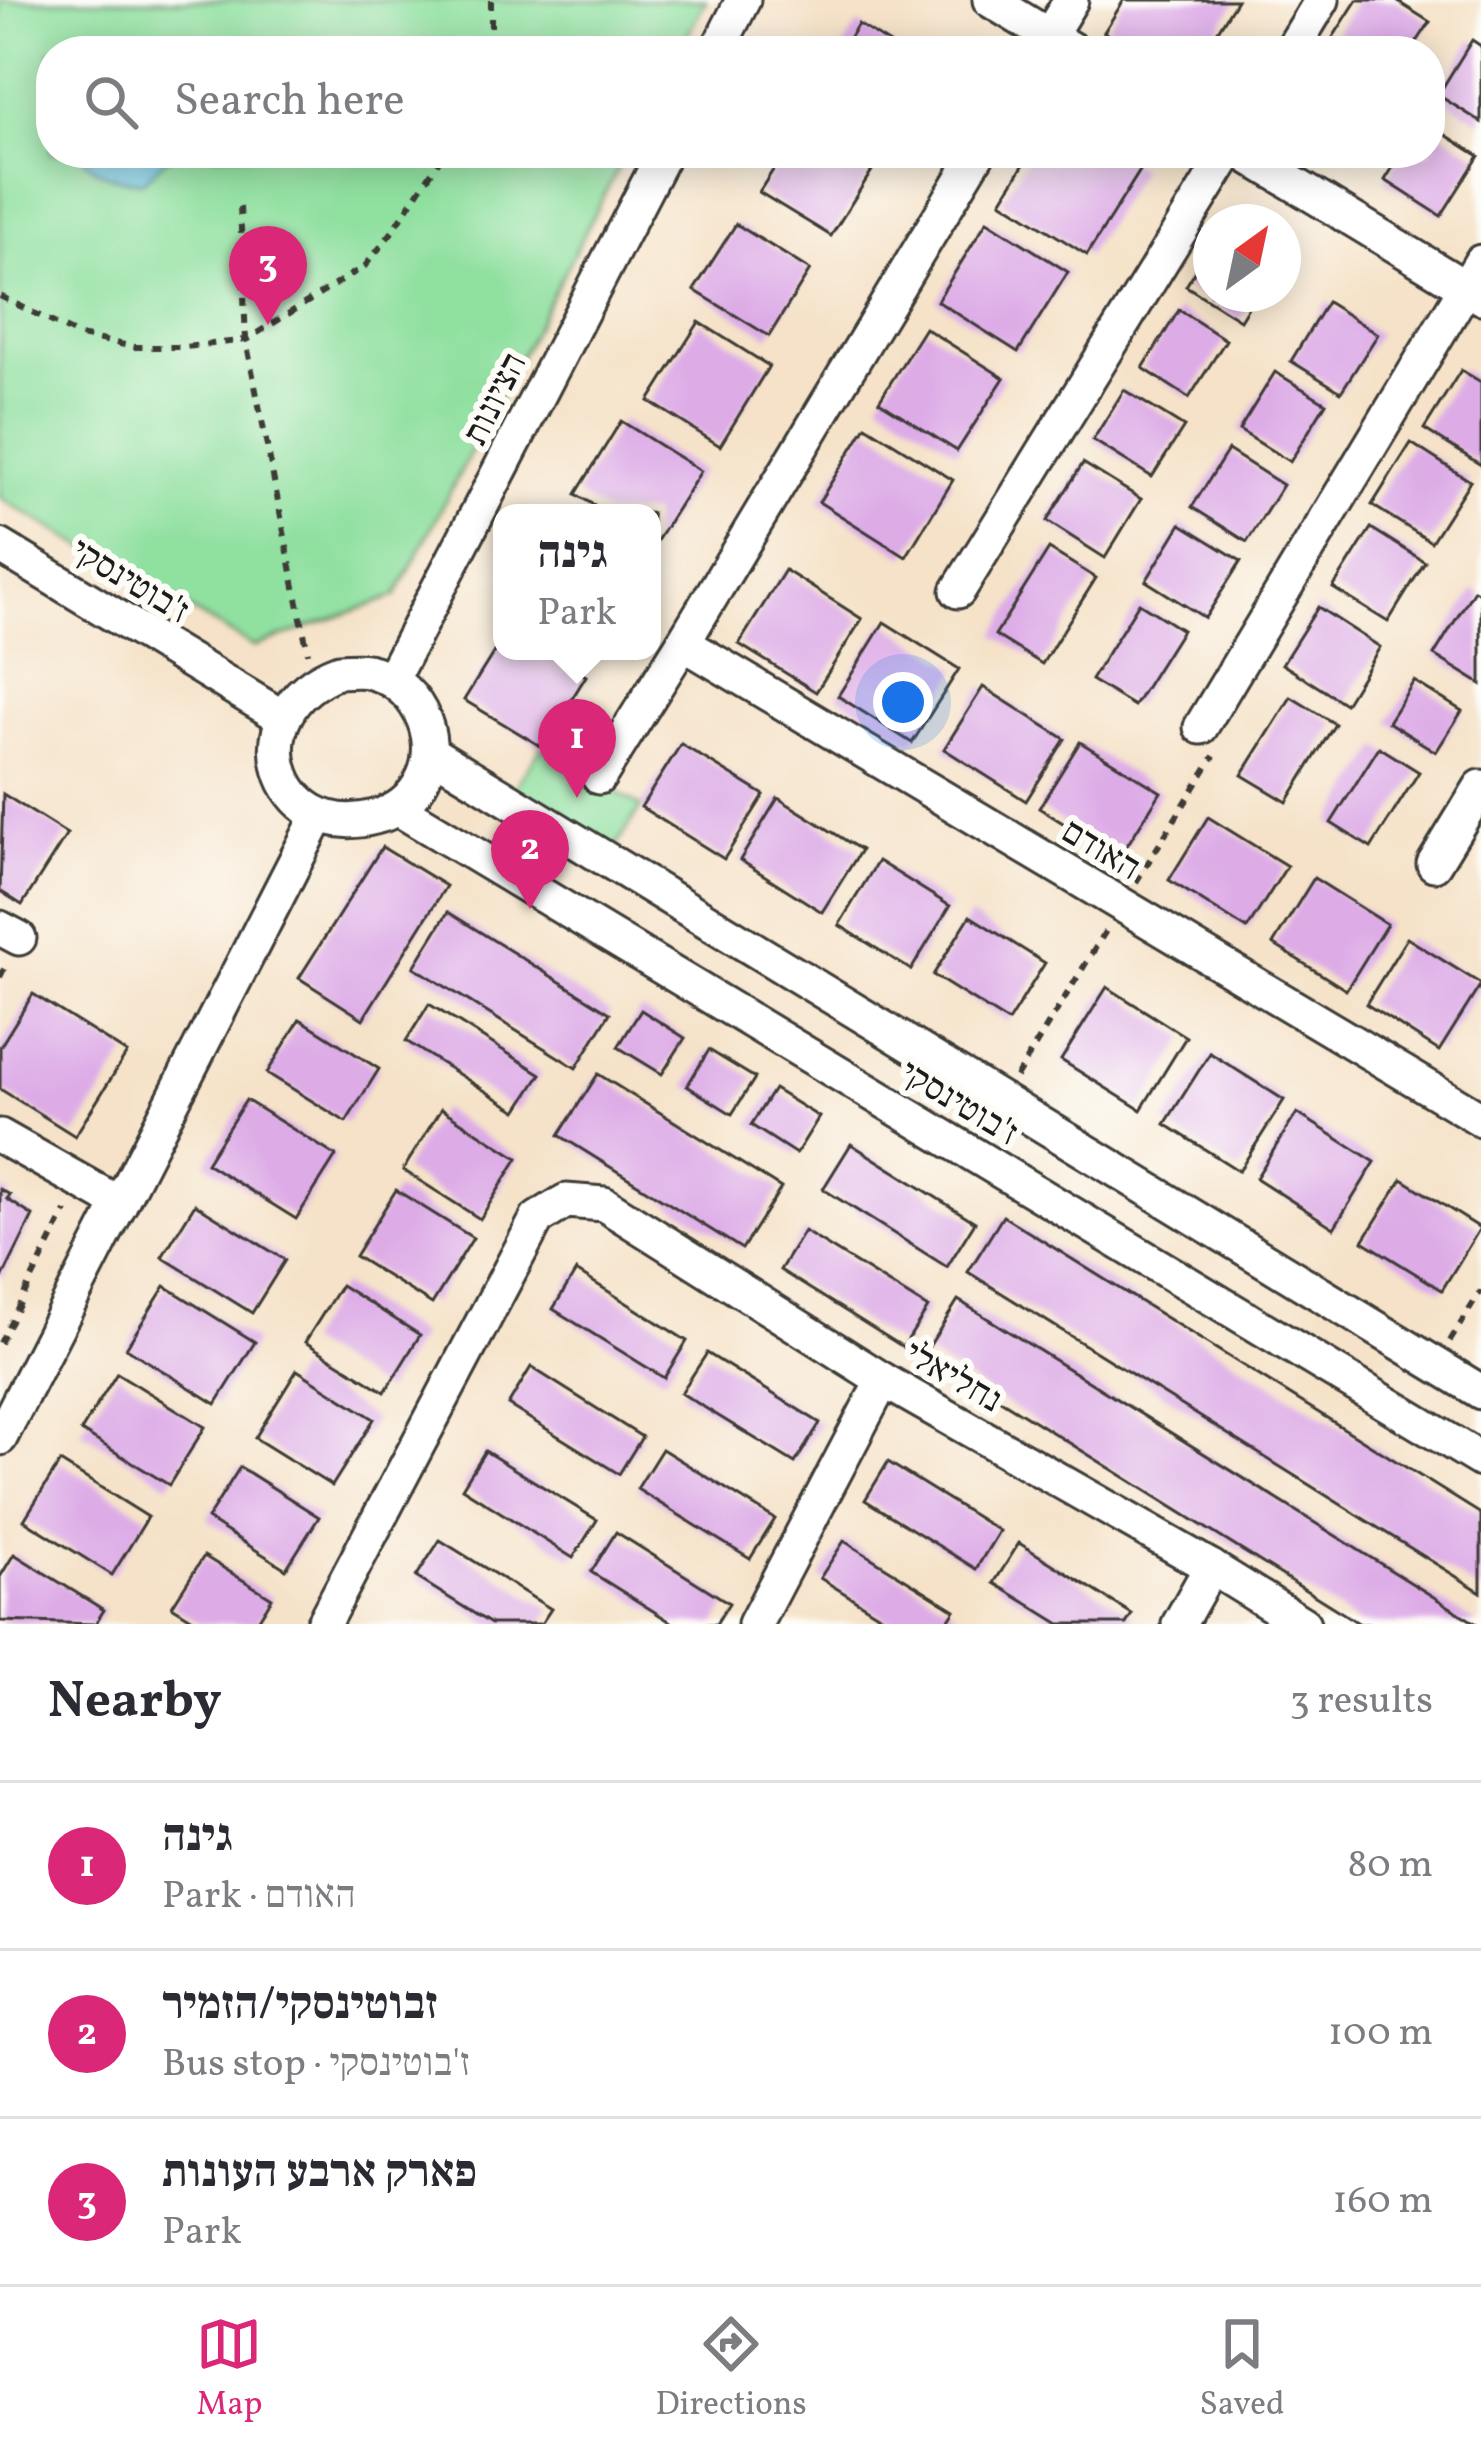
<!DOCTYPE html>
<html lang="en">
<head>
<meta charset="utf-8">
<style>
  :root { --surface:#fff; --page:#f2f2f3; --text:#2b2b33; --muted:#7c7c81; --line:#e1e1e2; --accent:#db2777 }
  body { margin:0; font-family:Vollkorn,"Frank Ruhl Libre",serif; background:var(--page); color:var(--text) }
  .compass { position:absolute; left:1193px; top:204px; width:108px; height:108px; border-radius:50%; background:var(--surface); box-shadow:0 6px 30px #0003; rotate:33deg }
  .you { position:absolute; left:903px; top:702px; width:42px; height:42px; margin:-30px; border:9px solid #fff; border-radius:50%; background:#1a73e8; box-shadow:0 0 0 18px #1a73e833 }
  .badge { display:grid; place-items:center; width:78px; height:78px; border-radius:50%; background:var(--accent); color:#fff; font-size:39px; font-weight:700 }
  .pin { position:absolute; translate:-50% -99px; filter:drop-shadow(0 3px 6px #0008) }
  .pin::after { content:''; position:absolute; top:63px; width:42px; height:36px; background:inherit; clip-path:polygon(0 0,100% 0,50% 100%) }
  .popup { position:absolute; left:493px; top:504px; width:168px; height:156px; box-sizing:border-box; display:grid; place-content:center; border-radius:24px; background:var(--surface); filter:drop-shadow(0 3px 9px #0005); font-size:39px; white-space:nowrap; color:var(--muted) }
  .popup b { font-size:45px; color:var(--text) }
  .popup::after { content:''; position:absolute; left:50%; top:100%; margin-left:-24px; border:24px solid transparent; border-top-color:var(--surface) }
  .list { margin:0; padding:0; list-style:none }
  h2 { display:flex; justify-content:space-between; align-items:center; height:156px; margin:0; padding:0 48px; font-size:51px }
  h2 small { font-size:39px; font-weight:400; color:var(--muted) }
  .list li { display:grid; grid-template-columns:78px 1fr auto; gap:36px; align-items:center; box-sizing:border-box; height:168px; padding:0 48px; border-top:3px solid var(--line) }
  .list b { display:block; font-size:45px; white-space:nowrap }
  .list p { margin:0; font-size:39px; white-space:nowrap; color:var(--muted) }
  .list em { font-size:39px; font-style:normal; color:var(--muted) }
  .icon { flex:none; width:66px; height:66px; fill:none; stroke:currentColor; stroke-width:2; stroke-linecap:round; stroke-linejoin:round }
  .map { position:relative; flex:none; width:1481px; height:1624px; overflow:hidden }
  .search { position:absolute; background:var(--surface); box-shadow:0 6px 30px #0003; left:36px; right:36px; top:36px; height:132px; display:flex; align-items:center; gap:30px; box-sizing:border-box; padding:0 42px; border-radius:48px; color:var(--muted); font-size:45px }
  .sheet { height:660px; background:var(--surface) }
  nav { display:flex; justify-content:space-around; align-items:center; box-sizing:border-box; height:168px; border-top:3px solid var(--line); background:var(--surface); font-size:33px; color:var(--muted) }
  nav a { display:grid; justify-items:center; gap:6px }
  nav .on { color:var(--accent) }
  .map>svg:first-child { display:block }
</style>
</head>
<body>
<div class="map">
<svg width="1481" height="1624" viewBox="0 0 1481 1624">
  <rect width="100%" height="100%" fill="#fdfcf7"/>
  <filter id="ink" filterUnits="userSpaceOnUse"><feTurbulence type="fractalNoise" baseFrequency=".00833" numOctaves="2"/><feDisplacementMap in="SourceGraphic" scale="24" xChannelSelector="R" yChannelSelector="G"/><feConvolveMatrix kernelMatrix="1 2 1 2 8 2 1 2 1" color-interpolation-filters="sRGB"/></filter>
  <filter id="wash" filterUnits="userSpaceOnUse"><feTurbulence type="fractalNoise" baseFrequency=".004" numOctaves="4" result="noise"/><feDisplacementMap in="SourceGraphic" scale="48" xChannelSelector="R" yChannelSelector="G"/><feGaussianBlur stdDeviation="2.7" result="paint"/><feColorMatrix in="noise" values="0 0 0 0 0 0 0 0 0 0 0 0 0 0 0 0 0 1.4 0 .05"/><feComposite in="paint" operator="in"/></filter>
  <g filter="url(#wash)">
    <rect width="100%" height="100%" fill="#f5e2c8"/>
    <g fill="#90e0a0" stroke="#567e5e" stroke-width="3">
      <path d="M0,0H706L679,51H51V153H626L396,596L254,647L0,498Z"/>
      <path d="M542,747L641,807L613,851L513,789Z"/>
    </g>
    <path fill="#65c6e3" stroke="#407180" stroke-width="3" d="M80,153H173L142,182C117,179 94,176 80,153Z"/>
    <g id="blocks">
      <g fill="#ddace7">
        <path d="M1124,0H1237L1205,51H1134L1104,32Z"/>
        <path d="M1357,0H1395L1430,22L1411,51H1344L1330,42Z"/>
        <path d="M858,24L901,51H841Z"/>
        <path d="M1472,40L1481,46V122L1438,95Z"/>
        <path d="M1430,125L1479,156L1441,216L1385,180L1402,153H1430Z"/>
        <path d="M784,153H847L873,169L831,236L759,192Z"/>
        <path d="M1031,153H1115L1141,169L1087,255L1001,201Z"/>
        <path d="M987,221L1068,272L1018,352L937,301Z"/>
        <path d="M736,224L810,270L769,336L694,290Z"/>
        <path d="M1211,245V294H1256L1240,320L1186,286Z"/>
        <path d="M1327,302L1378,334L1341,392L1291,361Z"/>
        <path d="M1179,310L1226,340L1189,398L1143,368Z"/>
        <path d="M699,322L769,366L720,446L649,401Z"/>
        <path d="M925,328L1004,378L957,451L879,401Z"/>
        <path d="M1461,370L1481,382V465L1424,429Z"/>
        <path d="M1275,372L1326,403L1290,462L1239,430Z"/>
        <path d="M1124,390L1184,427L1152,477L1093,440Z"/>
        <path d="M621,421L701,471L655,544L652,542V513H606L576,494Z"/>
        <path d="M866,426L953,480L906,557L819,502Z"/>
        <path d="M1411,443L1470,481L1431,542L1372,505Z"/>
        <path d="M1228,450L1283,485L1247,542L1192,507Z"/>
        <path d="M1083,463L1141,499L1105,558L1047,521Z"/>
        <path d="M1181,524L1241,561L1205,618L1146,581Z"/>
        <path d="M1371,528L1425,562L1388,622L1333,588Z"/>
        <path d="M1049,549L1096,578L1042,664L995,635Z"/>
        <path d="M785,570L862,619L816,692L739,644Z"/>
        <path d="M1474,590L1481,594V684L1434,655Z"/>
        <path d="M1139,603L1182,630L1134,706L1091,680Z"/>
        <path d="M1318,607L1380,647L1345,704L1282,664Z"/>
        <path d="M884,622L959,669L912,743L838,696Z"/>
        <path d="M502,639V651H545L586,676L542,747L464,700Z"/>
        <path d="M1414,681L1462,711L1436,752L1388,722Z"/>
        <path d="M983,687L1065,739L1026,801L944,749Z"/>
        <path d="M1291,697L1335,724L1287,802L1242,775Z"/>
        <path d="M1080,742L1161,792L1119,858L1039,808Z"/>
        <path d="M681,744L764,795L724,859L641,807Z"/>
        <path d="M1379,747L1419,772L1371,848L1331,823Z"/>
        <path d="M3,794L67,834L22,905L0,891Z"/>
        <path d="M778,798L861,850L822,912L740,860Z"/>
        <path d="M1208,817L1287,866L1247,929L1169,880Z"/>
        <path d="M382,847L446,886L363,1019L299,978Z"/>
        <path d="M878,861L950,906L911,970L839,925Z"/>
        <path d="M1314,878L1387,924L1346,990L1273,944Z"/>
        <path d="M448,912L610,1013L576,1068L414,967Z"/>
        <path d="M970,916L1045,963L1008,1022L933,975Z"/>
        <path d="M1407,938L1481,984L1439,1051L1366,1004Z"/>
        <path d="M1107,987L1186,1037L1141,1110L1061,1060Z"/>
        <path d="M33,994L127,1053L75,1136L0,1089V1047Z"/>
        <path d="M429,1004L541,1074L517,1111L406,1041Z"/>
        <path d="M641,1010L685,1038L662,1074L618,1047Z"/>
        <path d="M300,1019L379,1069L346,1122L267,1073Z"/>
        <path d="M709,1050L755,1078L732,1114L687,1086Z"/>
        <path d="M1210,1053L1284,1100L1239,1171L1165,1124Z"/>
        <path d="M598,1074L781,1188L742,1249L559,1135Z"/>
        <path d="M774,1089L819,1117L796,1154L751,1125Z"/>
        <path d="M246,1100L336,1156L296,1219L206,1163Z"/>
        <path d="M441,1109L518,1158L480,1219L403,1170Z"/>
        <path d="M1297,1113L1375,1162L1334,1228L1256,1178Z"/>
        <path d="M851,1144L975,1222L947,1267L823,1189Z"/>
        <path d="M1402,1179L1480,1228L1442,1290L1363,1241Z"/>
        <path d="M0,1189L10,1195L7,1199L33,1216L3,1277L0,1275Z"/>
        <path d="M396,1190L473,1238L432,1304L355,1256Z"/>
        <path d="M195,1204L285,1260L252,1313L162,1257Z"/>
        <path d="M1003,1216L1481,1514V1592L968,1272Z"/>
        <path d="M804,1231L928,1308L903,1347L780,1270Z"/>
        <path d="M576,1271L687,1341L664,1378L553,1309Z"/>
        <path d="M341,1285L420,1335L385,1392L305,1342Z"/>
        <path d="M165,1286L255,1342L216,1404L126,1348Z"/>
        <path d="M958,1300L1477,1624H1360L925,1353Z"/>
        <path d="M707,1353L820,1423L795,1463L681,1393Z"/>
        <path d="M531,1367L642,1437L619,1474L508,1405Z"/>
        <path d="M297,1370L374,1419L332,1486L255,1438Z"/>
        <path d="M117,1373L205,1427L169,1485L81,1431Z"/>
        <path d="M662,1449L775,1519L750,1559L637,1489Z"/>
        <path d="M485,1451L597,1520L573,1558L462,1488Z"/>
        <path d="M60,1462L148,1517L112,1575L24,1520Z"/>
        <path d="M888,1462L999,1531L976,1569L865,1500Z"/>
        <path d="M240,1467L319,1517L286,1569L207,1519Z"/>
        <path d="M616,1532L729,1603L716,1624H674L591,1572Z"/>
        <path d="M440,1540L551,1609L541,1624H491L416,1577Z"/>
        <path d="M844,1541L955,1610L946,1624H894L820,1578Z"/>
        <path d="M1019,1543L1132,1614L1126,1624H1060L994,1583Z"/>
        <path d="M14,1554L104,1610L95,1624L0,1621V1577Z"/>
        <path d="M204,1556L272,1598L256,1624H201L172,1606Z"/>
      </g>
    </g>
  </g>
  <g filter="url(#ink)">
    <use href="#blocks" fill-opacity="0" stroke="#3d3a36" stroke-width="3"/>
    <g fill="none" stroke-linecap="round" stroke-linejoin="round">
      <g stroke="#3d3a36" stroke-width="39">
        <g id="minor">
          <path d="M990,0L1074,51"/>
          <path d="M717,51L743,0"/>
          <path d="M1040,51L1071,0"/>
          <path d="M1291,51L1322,0"/>
          <path d="M978,153L683,643L1481,1119"/>
          <path d="M1243,153L1481,297"/>
          <path d="M0,546L282,717"/>
          <path d="M958,591L1228,153"/>
          <path d="M339,671C348,671 358,669 367,671C414,680 443,735 423,778C413,799 397,812 375,817C275,844 234,710 339,671Z"/>
          <path d="M391,680L664,153"/>
          <path d="M1201,727L1481,262"/>
          <path d="M430,752L1481,1392"/>
          <path d="M599,777L683,643"/>
          <path d="M399,809L1481,1460"/>
          <path d="M1434,864L1481,787"/>
          <path d="M0,928L19,938"/>
          <path d="M0,1136L120,1204"/>
          <path d="M0,1438L318,817"/>
          <path d="M323,1624L537,1219L566,1201L604,1204L883,1380L1211,1567L1303,1624"/>
          <path d="M755,1624L883,1380"/>
          <path d="M1179,1624L1211,1567"/>
        </g>
      </g>
      <g stroke="#3d3a36" stroke-width="6" stroke-dasharray="9 9" stroke-linecap="butt">
        <path d="M491,0V51"/>
        <path d="M240,207L246,340L308,653"/>
        <path d="M0,296L80,336L135,347H186L246,340L365,266L393,231L444,153"/>
        <path d="M1136,882L1214,756"/>
        <path d="M0,977L7,963"/>
        <path d="M1016,1077L1107,929"/>
        <path d="M1450,1341L1481,1291"/>
        <path d="M0,1343L66,1211"/>
      </g>
      <use href="#minor" stroke="#fff" stroke-width="33"/>
    </g>
  </g>
  <g text-anchor="middle" stroke-width="12" stroke-linejoin="round" paint-order="stroke">
    <g font-size="36" fill="#1c1c1c" stroke="#fdfcf7">
      <text transform="translate(493 398) rotate(-63)" y="13">הציונות</text>
      <text transform="translate(131 579) rotate(31)" y="13">ז'בוטינסקי</text>
      <text transform="translate(1102 848) rotate(31)" y="13">האודם</text>
      <text transform="translate(960 1101) rotate(31)" y="13">ז'בוטינסקי</text>
      <text transform="translate(954 1375) rotate(30)" y="13">נחליאלי</text>
    </g>
  </g>
</svg>
<svg class="compass" viewBox="-18 -18 36 36"><path d="M0-13l5 13h-10z" fill="#e53935"/><path d="M0 13l5-13h-10z" fill="#7c7c81"/></svg>
<div class="you"></div>
<div class="pin badge" style="left:577px;top:798px">1</div>
<div class="popup"><b>גינה</b>Park</div>
<div class="pin badge" style="left:530px;top:909px">2</div>
<div class="pin badge" style="left:268px;top:325px">3</div>
<div class="search"><svg class="icon" aria-label="search" viewBox="0 0 24 24"><circle cx="10" cy="10" r="6"/><path d="M15 15l6 6"/></svg>Search here</div>
</div>
<section class="sheet">
<h2>Nearby<small>3 results</small></h2>
<ul class="list">
<li><span class="badge">1</span><div><b>גינה</b><p>Park · האודם</p></div><em>80 m</em></li>
<li><span class="badge">2</span><div><b>זבוטינסקי/הזמיר</b><p>Bus stop · ז'בוטינסקי</p></div><em>100 m</em></li>
<li><span class="badge">3</span><div><b>פארק ארבע העונות</b><p>Park</p></div><em>160 m</em></li>
</ul>
</section>
<nav>
<a class="on"><svg class="icon" aria-label="map" viewBox="0 0 24 24"><path d="M3 6l6-2 6 2 6-2v14l-6 2-6-2-6 2zM9 4v14M15 6v14"/></svg>Map</a>
<a><svg class="icon" aria-label="directions" viewBox="0 0 24 24"><path d="M12 3l9 9-9 9-9-9zM9 14v-3h6M13 9l2 2-2 2"/></svg>Directions</a>
<a><svg class="icon" aria-label="saved" viewBox="0 0 24 24"><path d="M7 4h10v16l-5-4-5 4z"/></svg>Saved</a>
</nav>
</body>
</html>
